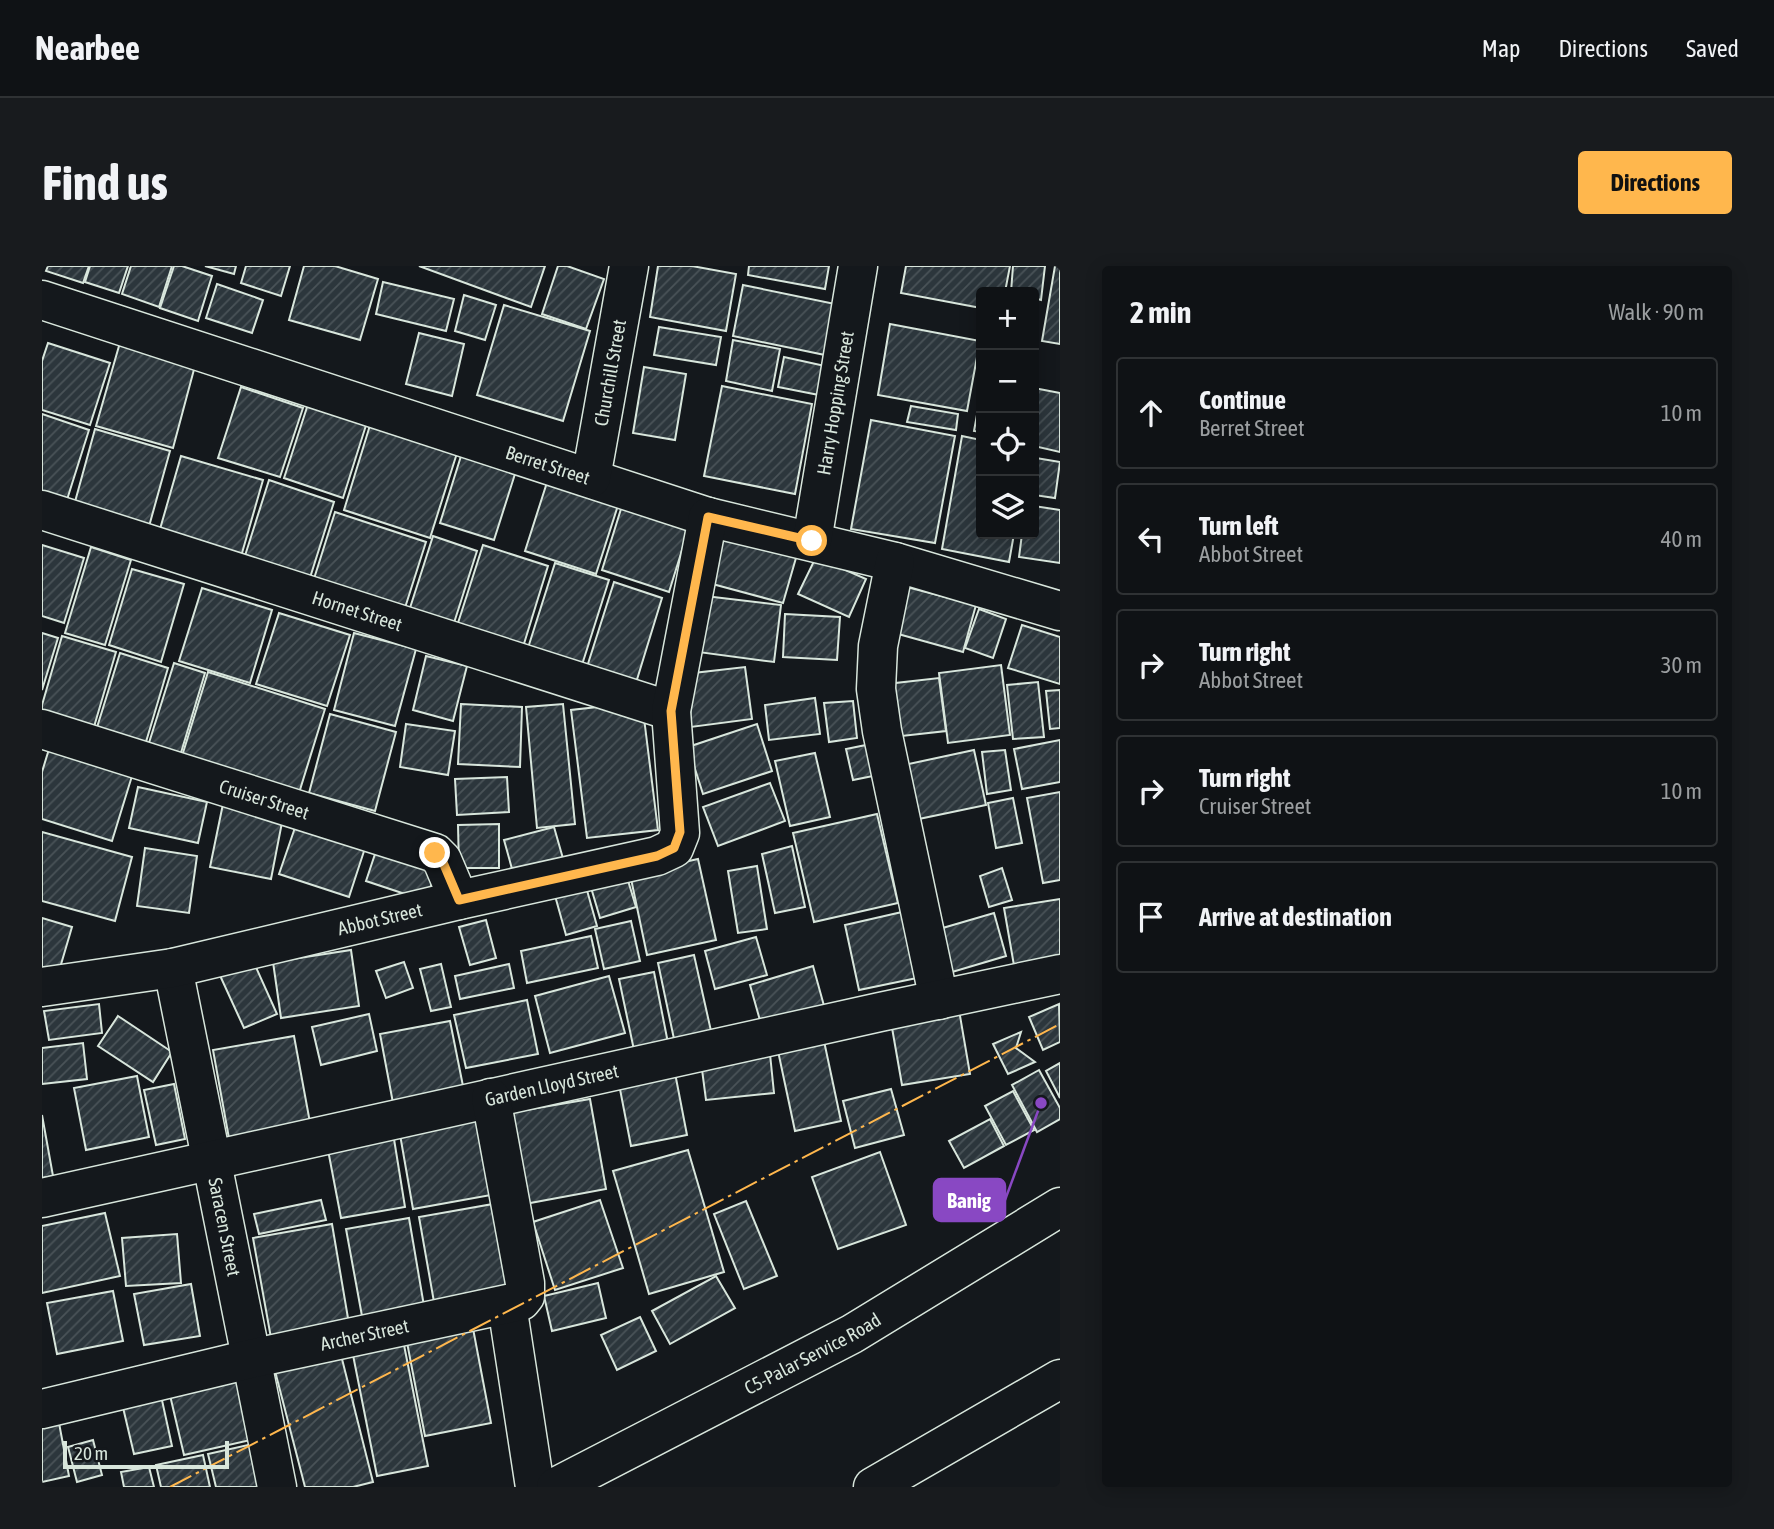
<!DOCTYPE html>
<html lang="en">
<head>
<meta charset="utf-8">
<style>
  :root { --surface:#0f1215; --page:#181b1e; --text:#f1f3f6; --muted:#9b9ea0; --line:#2f3234; --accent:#ffb74d }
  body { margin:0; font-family:"Asap Condensed",sans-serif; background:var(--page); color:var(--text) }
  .controls { position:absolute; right:21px; top:21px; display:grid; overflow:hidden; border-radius:7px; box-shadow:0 4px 18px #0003 }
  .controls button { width:63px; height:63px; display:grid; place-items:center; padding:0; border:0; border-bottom:2px solid var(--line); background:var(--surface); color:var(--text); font:35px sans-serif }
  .scale { position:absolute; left:21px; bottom:18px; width:166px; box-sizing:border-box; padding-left:7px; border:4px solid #d8e6dc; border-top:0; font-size:19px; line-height:24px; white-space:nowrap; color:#d8e6dc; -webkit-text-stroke:5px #14181c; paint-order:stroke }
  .stop { position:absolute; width:21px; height:21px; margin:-16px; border:5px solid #ffb74d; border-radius:50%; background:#fff }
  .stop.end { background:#ffb74d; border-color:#fff; box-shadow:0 2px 7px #0008 }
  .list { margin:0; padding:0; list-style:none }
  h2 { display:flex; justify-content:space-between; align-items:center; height:91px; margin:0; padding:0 28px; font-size:30px }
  h2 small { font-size:23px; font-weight:400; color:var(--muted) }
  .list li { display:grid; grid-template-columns:46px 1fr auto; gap:21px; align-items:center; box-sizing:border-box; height:112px; margin:0 14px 14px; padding:0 14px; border:2px solid var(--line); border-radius:7px }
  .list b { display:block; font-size:26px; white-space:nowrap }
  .list p { margin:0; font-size:23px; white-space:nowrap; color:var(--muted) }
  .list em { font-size:23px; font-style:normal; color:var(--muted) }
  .icon { flex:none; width:38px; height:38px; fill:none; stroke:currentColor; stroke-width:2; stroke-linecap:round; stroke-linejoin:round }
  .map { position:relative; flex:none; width:1018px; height:1221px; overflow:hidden; border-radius:7px }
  header { display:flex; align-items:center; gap:42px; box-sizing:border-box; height:98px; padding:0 35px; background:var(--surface); border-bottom:2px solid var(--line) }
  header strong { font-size:33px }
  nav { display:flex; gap:38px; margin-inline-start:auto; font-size:24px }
  .intro { display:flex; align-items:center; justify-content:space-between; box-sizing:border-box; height:168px; padding:0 42px }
  h1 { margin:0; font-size:49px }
  .button { padding:18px 32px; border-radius:7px; background:var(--accent); color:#111; font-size:24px; font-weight:700 }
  main { display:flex; gap:42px; padding:0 42px }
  aside { flex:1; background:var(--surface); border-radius:7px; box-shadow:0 4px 18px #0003 }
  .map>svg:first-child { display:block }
</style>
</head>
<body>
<header>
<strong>Nearbee</strong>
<nav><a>Map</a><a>Directions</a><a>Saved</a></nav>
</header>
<div class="intro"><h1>Find us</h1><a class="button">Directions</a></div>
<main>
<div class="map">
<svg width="1018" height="1221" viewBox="0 0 1018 1221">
  <defs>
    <pattern id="building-hatch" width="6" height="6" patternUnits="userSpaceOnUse" patternTransform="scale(1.75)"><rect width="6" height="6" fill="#2c363c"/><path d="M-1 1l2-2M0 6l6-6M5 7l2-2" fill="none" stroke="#4a5358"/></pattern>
  </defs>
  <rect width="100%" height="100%" fill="#14181c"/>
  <g fill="url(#building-hatch)" stroke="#d8e6dc" stroke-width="2">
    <path d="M6,0H47L41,17L4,5Z"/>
    <path d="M48,0H86L77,27L43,16Z"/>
    <path d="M89,0H130L117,41L80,28Z"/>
    <path d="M132,0H140L170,10L156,55L118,42Z"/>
    <path d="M163,0H194L192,8Z"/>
    <path d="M204,0H248L239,30L199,17Z"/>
    <path d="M262,0H293L336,13L318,74L247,54Z"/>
    <path d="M377,0H503L489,41Z"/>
    <path d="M516,0H525L562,13L544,63L500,48Z"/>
    <path d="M616,0H650L694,8L684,65L608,51Z"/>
    <path d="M707,0H787L783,23L706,9Z"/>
    <path d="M864,0H968L963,26H939V42L859,27Z"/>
    <path d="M971,0H1003L999,34L992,32V26H969Z"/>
    <path d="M1013,0H1018V78L1000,75Z"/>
    <path d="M341,16L412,33L404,65L334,48Z"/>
    <path d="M175,18L221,34L210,67L164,52Z"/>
    <path d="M701,19L793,38L783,89L691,70Z"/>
    <path d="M422,29L454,39L443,74L413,65Z"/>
    <path d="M462,39L548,65L521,155L435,129Z"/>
    <path d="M848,58L938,75L925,145L836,129Z"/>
    <path d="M617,61L679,71L674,99L612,89Z"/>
    <path d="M377,67L422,78L410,130L364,118Z"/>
    <path d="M79,73L154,96L131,182L54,160Z"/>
    <path d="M691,74L738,83L730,125L684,115Z"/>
    <path d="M6,77L68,97L48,159L0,144V95Z"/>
    <path d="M742,91L783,100L777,129L736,121Z"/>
    <path d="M602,101L644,108L633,174L591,167Z"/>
    <path d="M680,120L770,138L753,228L662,210Z"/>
    <path d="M199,121L261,142L238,211L176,192Z"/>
    <path d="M992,122L1018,127V186L992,180Z"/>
    <path d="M267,135L326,153L301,232L242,212Z"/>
    <path d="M937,138H939V166L932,165Z"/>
    <path d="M869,140L916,148L914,164L865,156Z"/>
    <path d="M0,148L47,164L23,240L0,232Z"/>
    <path d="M829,154L913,170L893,277L809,263Z"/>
    <path d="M329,156L416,184L388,272L302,244Z"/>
    <path d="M53,163L128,185L106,264L31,243Z"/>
    <path d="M920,170L939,174V268H972L967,296L900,283Z"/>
    <path d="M139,190L221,214L198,294L116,270Z"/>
    <path d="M419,190L473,208L452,274L398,257Z"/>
    <path d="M994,192L1018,196L1013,232L992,229Z"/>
    <path d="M508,207L579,230L554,308L483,285Z"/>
    <path d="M227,214L292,236L266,318L201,296Z"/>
    <path d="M583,230L650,252L627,326L560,304Z"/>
    <path d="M992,240L1018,244V297L977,291L980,268H992Z"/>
    <path d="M293,246L384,276L361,348L270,319Z"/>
    <path d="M679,256L758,278L741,337L663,316Z"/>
    <path d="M391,270L435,285L411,360L367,345Z"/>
    <path d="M0,279L42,292L22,357L0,350Z"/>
    <path d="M441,279L506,300L481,381L415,360Z"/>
    <path d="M49,281L89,294L63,379L23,367Z"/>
    <path d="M774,291L824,313L807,351L756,328Z"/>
    <path d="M513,297L567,314L539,402L485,385Z"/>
    <path d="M90,303L142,318L119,396L67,379Z"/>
    <path d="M572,316L620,332L593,420L544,404Z"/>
    <path d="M861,320L934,339L921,386L849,366Z"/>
    <path d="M160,322L230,344L208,417L137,395Z"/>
    <path d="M663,330L739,339L732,396L656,386Z"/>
    <path d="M937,343L964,353L951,392L923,382Z"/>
    <path d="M237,347L308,369L285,440L214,418Z"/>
    <path d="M743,348L798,351L795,394L741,391Z"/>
    <path d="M980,359L1018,371V418L966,402Z"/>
    <path d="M0,367L16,372L0,424Z"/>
    <path d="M312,367L374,383L353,460L292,444Z"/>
    <path d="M20,370L74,386L49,471L0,456V439Z"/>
    <path d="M78,387L126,402L101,486L52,471Z"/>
    <path d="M384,390L425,400L411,455L371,444Z"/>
    <path d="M132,397L163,407L138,490L106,480Z"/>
    <path d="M959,399L968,469L906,477L897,407Z"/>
    <path d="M703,401L710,453L649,461L643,408Z"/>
    <path d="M166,406L283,443L257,527L140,490Z"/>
    <path d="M897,412L904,465L851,471L845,418Z"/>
    <path d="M996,416L1002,471L971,473L965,419Z"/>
    <path d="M1018,424V462L1008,463L1004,425Z"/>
    <path d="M773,432L778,468L727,474L723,439Z"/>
    <path d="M811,435L815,472L787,476L782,437Z"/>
    <path d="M600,436L616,564L545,572L529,444Z"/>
    <path d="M419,438L480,441L478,501L416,498Z"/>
    <path d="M521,438L533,558L495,562L484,441Z"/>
    <path d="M288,448L354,466L333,545L267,527Z"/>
    <path d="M364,458L413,465L406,509L358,501Z"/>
    <path d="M715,458L730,505L661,528L646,481Z"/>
    <path d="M1018,474V516L980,523L972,483Z"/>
    <path d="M824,479L831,510L811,514L804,483Z"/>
    <path d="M7,483L90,510L70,575L0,553V506Z"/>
    <path d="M932,484L944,539L872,554L862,499Z"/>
    <path d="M963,484L969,524L945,528L940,486Z"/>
    <path d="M773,487L788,551L748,560L733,495Z"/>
    <path d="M465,511L467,546L415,549L413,513Z"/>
    <path d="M728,517L743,555L676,580L661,541Z"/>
    <path d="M96,521L165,536L156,577L87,562Z"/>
    <path d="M1018,526V614L1001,617L985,532Z"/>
    <path d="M971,532L980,577L954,582L946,537Z"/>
    <path d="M182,533L242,546L229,613L168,601Z"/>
    <path d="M835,548L856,637L772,656L751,567Z"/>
    <path d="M256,553L325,576L307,631L237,608Z"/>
    <path d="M457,558V602H417L416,559Z"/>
    <path d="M512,561L522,596L472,610L462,574Z"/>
    <path d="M0,566L90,591L73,655L0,635Z"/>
    <path d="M337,576L397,596L384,635L324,615Z"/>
    <path d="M750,580L763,641L733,647L720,588Z"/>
    <path d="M103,582L155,590L147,647L95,640Z"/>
    <path d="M656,593L674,674L605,689L588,608Z"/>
    <path d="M581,598L594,641L558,652L545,608Z"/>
    <path d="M715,600L725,663L696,667L686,605Z"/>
    <path d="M960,602L970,634L947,641L938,610Z"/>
    <path d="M541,610L555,660L524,669L510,619Z"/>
    <path d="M1018,633V704L974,711L962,642Z"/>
    <path d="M860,646L875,712L817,724L803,659Z"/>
    <path d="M952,647L964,690L900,709L887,666Z"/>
    <path d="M0,652L30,661L15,712L0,707Z"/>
    <path d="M444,654L454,692L428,699L417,661Z"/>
    <path d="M589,655L598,695L562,703L553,663Z"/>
    <path d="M549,670L556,702L485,717L479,685Z"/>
    <path d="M714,671L725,709L673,723L663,685Z"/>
    <path d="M309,684L317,740L239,752L231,696Z"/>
    <path d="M208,688L235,748L202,762L175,703Z"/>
    <path d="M652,689L669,765L632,773L616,697Z"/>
    <path d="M362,696L371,722L344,732L334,705Z"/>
    <path d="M399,698L409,741L389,745L378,703Z"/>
    <path d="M467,698L472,722L418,733L413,710Z"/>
    <path d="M771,700L784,747L721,765L708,719Z"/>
    <path d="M612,706L626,777L592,784L577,713Z"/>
    <path d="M567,710L583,767L508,787L493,730Z"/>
    <path d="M485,734L496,788L424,802L412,749Z"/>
    <path d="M57,738L60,767L7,774L2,745Z"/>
    <path d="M1017,738L1018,776L1001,784L987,751Z"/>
    <path d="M917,744L928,808L860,819L849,756Z"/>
    <path d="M327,748L335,785L279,799L270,761Z"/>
    <path d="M76,750L130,786L111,816L56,780Z"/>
    <path d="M408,755L422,825L351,837L338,768Z"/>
    <path d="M979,766L974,782L993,796L966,808L951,778Z"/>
    <path d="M252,770L269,862L188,878L171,784Z"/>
    <path d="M782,775L799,855L753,865L736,785Z"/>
    <path d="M41,777L45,813L0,818V782Z"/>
    <path d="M728,788L732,827L664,834L659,796Z"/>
    <path d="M1018,797V832L1004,805Z"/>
    <path d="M997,804L1018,842V853L995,866L970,819Z"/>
    <path d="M633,807L645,869L589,880L577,818Z"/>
    <path d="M95,810L107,871L44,884L32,822Z"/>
    <path d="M132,818L143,873L114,879L102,824Z"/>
    <path d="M849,823L862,869L813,882L801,835Z"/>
    <path d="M971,825L992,864L964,879L943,840Z"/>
    <path d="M548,833L564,923L472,940L455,849Z"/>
    <path d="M433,844L449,929L371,943L356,857Z"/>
    <path d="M0,849L11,910L0,912Z"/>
    <path d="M948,853L962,880L922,902L907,875Z"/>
    <path d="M352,873L363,941L299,952L286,884Z"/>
    <path d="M646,884L682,1006L607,1028L571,905Z"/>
    <path d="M838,886L864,959L796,983L770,911Z"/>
    <path d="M279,934L284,954L217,968L212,948Z"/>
    <path d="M558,934L581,1002L513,1024L491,956Z"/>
    <path d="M704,935L735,1010L702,1023L672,948Z"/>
    <path d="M451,938L467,1023L392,1036L377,951Z"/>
    <path d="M63,947L78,1010L0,1027V960Z"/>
    <path d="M367,952L382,1040L320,1050L304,963Z"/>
    <path d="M290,958L307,1058L229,1072L211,972Z"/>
    <path d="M135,968L139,1017L84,1020L80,972Z"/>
    <path d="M674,1010L693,1042L628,1078L610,1045Z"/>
    <path d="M556,1017L564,1052L510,1065L502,1030Z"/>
    <path d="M149,1018L158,1070L102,1079L92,1028Z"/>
    <path d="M71,1025L81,1075L15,1088L5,1037Z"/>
    <path d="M598,1051L614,1085L575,1104L559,1069Z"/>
    <path d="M429,1052L449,1157L383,1170L363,1066Z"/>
    <path d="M362,1079L386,1200L335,1210L311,1089Z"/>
    <path d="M299,1089L331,1216L311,1221H263L233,1105Z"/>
    <path d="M201,1109L217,1172L142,1189L127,1125Z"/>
    <path d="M118,1125L130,1180L92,1188L79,1133Z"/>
    <path d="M17,1157L27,1210L0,1216V1160Z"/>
    <path d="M51,1174L60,1209L35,1216L26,1181Z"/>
    <path d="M215,1177L225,1221H174L166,1188Z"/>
    <path d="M161,1189L168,1221H119L114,1199Z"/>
    <path d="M107,1201L112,1221H82L79,1206Z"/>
  </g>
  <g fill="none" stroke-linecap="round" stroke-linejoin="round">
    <g stroke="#d8e6dc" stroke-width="41">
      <g id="minor">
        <path id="s1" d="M0,34L666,251L853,296L1018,345"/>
        <path id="s2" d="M549,212L587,0"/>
        <path id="s3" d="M0,244L629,445"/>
        <path id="s4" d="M770,275L816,0"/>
        <path d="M853,296L836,380L834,423L840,465L897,734"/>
        <path id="s5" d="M0,463L393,587L400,594L417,634"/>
        <path id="s6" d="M131,702L235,1221"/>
        <path id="s7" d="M0,721L131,702L417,634L615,590L632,582L638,567L629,445L666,251"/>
        <path id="s8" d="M0,932L838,746L1018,708"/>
        <path d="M465,1039L493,1221"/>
        <path id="s9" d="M0,1143L208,1093L479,1035L483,1030V1017L449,832"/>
        <path id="s10" d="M514,1221L810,1068L1018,941"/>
      </g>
    </g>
    <g stroke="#d8e6dc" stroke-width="41">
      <path id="major" d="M831,1221L1018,1113"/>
    </g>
    <use href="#minor" stroke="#14181c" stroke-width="38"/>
    <use href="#major" stroke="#14181c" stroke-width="38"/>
    <path stroke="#ffb74d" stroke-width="2" stroke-dasharray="24 5 3.5 5" stroke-linecap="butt" d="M128,1221L1018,758"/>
  </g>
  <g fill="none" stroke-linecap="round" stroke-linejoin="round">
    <path stroke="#ffb74d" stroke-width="9" d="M393,587L400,594L417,634L615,590L632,582L638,566L629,445L666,251L770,275"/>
  </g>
  <g text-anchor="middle" stroke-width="5" stroke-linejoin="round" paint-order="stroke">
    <g font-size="19" fill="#d8e6dc" stroke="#14181c">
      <text dy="7" stroke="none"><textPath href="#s2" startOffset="107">Churchill Street</textPath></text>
      <text dy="7" stroke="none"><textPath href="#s4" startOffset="140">Harry Hopping Street</textPath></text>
      <text dy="7" stroke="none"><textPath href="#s1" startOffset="532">Berret Street</textPath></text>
      <text dy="7" stroke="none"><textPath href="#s3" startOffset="331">Hornet Street</textPath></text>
      <text dy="7" stroke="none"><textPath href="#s5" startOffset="233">Cruiser Street</textPath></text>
      <text dy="7" stroke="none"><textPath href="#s7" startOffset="345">Abbot Street</textPath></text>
      <text dy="7" stroke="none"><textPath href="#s8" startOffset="522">Garden Lloyd Street</textPath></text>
      <text dy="7" stroke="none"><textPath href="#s6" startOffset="264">Saracen Street</textPath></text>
      <text dy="7" stroke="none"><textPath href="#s9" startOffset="331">Archer Street</textPath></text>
      <text dy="7" stroke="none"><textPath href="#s10" startOffset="289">C5-Palar Service Road</textPath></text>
    </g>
  </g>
  <path fill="none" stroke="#8948c3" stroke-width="2.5" d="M999 837L963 934"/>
  <circle fill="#8948c3" stroke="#14181c" stroke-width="2.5" cx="999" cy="837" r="7"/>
  <rect fill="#8948c3" stroke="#8948c3" stroke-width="2.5" x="892" y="913" width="71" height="42" rx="7"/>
  <g font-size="21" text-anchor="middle" font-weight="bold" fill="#fff">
    <text x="927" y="942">Banig</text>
  </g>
</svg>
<div class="controls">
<button>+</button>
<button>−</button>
<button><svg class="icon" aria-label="locate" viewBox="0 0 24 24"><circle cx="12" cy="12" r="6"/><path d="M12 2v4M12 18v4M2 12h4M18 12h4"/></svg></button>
<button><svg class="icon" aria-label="layers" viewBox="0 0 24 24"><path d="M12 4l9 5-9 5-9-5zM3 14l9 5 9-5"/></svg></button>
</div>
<div class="scale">20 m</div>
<div class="stop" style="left:770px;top:275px"></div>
<div class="stop end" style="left:393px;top:587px"></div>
</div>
<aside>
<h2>2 min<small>Walk · 90 m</small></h2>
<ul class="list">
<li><svg class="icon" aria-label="ahead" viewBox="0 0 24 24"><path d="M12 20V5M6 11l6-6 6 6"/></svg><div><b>Continue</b><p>Berret Street</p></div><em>10 m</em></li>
<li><svg class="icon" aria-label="left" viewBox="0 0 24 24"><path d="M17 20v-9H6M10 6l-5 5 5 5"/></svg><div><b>Turn left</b><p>Abbot Street</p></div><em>40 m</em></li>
<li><svg class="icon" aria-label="right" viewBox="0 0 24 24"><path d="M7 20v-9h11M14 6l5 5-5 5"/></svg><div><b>Turn right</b><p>Abbot Street</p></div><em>30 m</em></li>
<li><svg class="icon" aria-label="right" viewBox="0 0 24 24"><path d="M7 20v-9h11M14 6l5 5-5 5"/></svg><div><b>Turn right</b><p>Cruiser Street</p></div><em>10 m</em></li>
<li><svg class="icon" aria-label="arrive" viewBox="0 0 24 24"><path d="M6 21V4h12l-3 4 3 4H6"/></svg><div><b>Arrive at destination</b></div></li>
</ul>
</aside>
</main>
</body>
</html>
